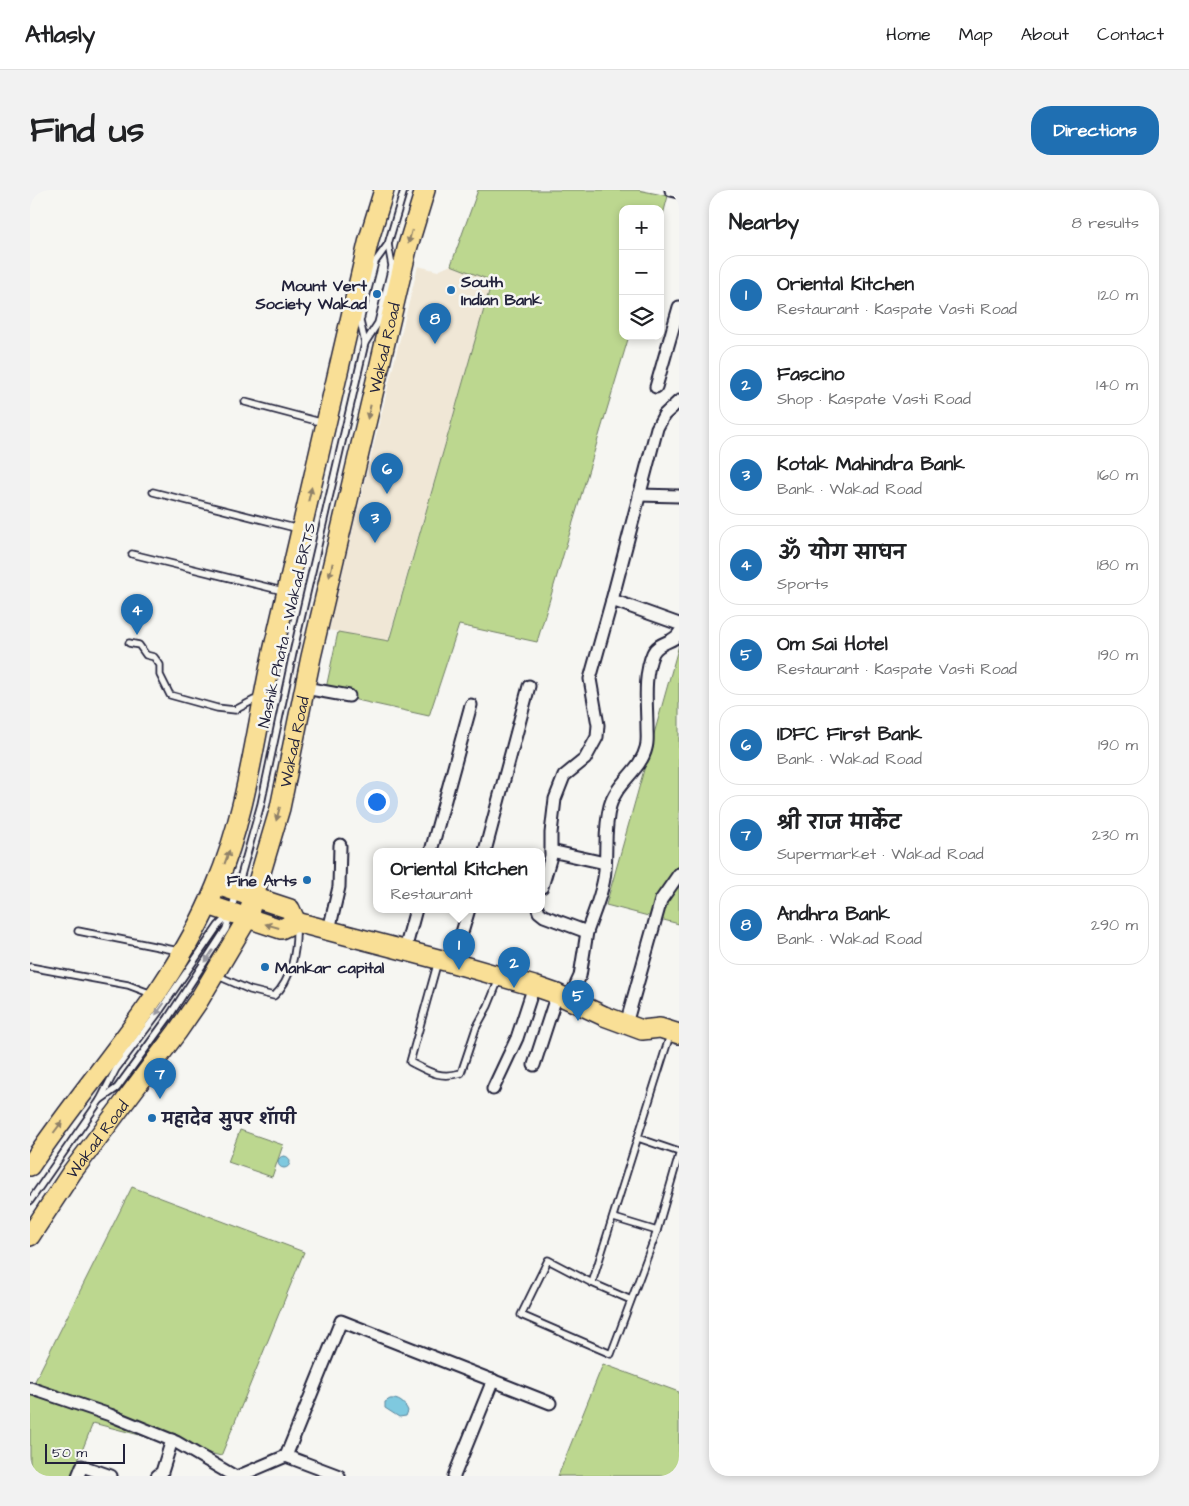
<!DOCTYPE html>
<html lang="en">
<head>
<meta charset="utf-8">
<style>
  :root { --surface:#fff; --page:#f2f2f2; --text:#202124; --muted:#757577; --line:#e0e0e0; --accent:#1f6fb2 }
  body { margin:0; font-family:"Architects Daughter","Playpen Sans Deva",sans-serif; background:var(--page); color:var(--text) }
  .controls { position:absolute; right:15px; top:15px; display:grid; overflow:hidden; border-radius:10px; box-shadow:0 2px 8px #0003 }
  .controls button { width:45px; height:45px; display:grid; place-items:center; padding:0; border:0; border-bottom:1px solid var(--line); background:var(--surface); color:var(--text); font:25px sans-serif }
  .scale { position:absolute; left:15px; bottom:12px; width:80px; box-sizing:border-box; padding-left:5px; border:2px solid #22223b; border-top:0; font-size:14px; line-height:18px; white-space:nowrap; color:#22223b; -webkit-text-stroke:4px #f6f6f2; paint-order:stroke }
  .you { position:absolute; left:346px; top:611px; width:18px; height:18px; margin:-12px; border:4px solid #fff; border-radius:50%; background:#1a73e8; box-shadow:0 0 0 8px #1a73e833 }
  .badge { display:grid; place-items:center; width:32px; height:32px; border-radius:50%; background:var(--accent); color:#fff; font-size:16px; font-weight:700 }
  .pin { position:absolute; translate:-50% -41px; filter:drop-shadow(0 1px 2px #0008) }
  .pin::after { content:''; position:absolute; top:26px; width:18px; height:15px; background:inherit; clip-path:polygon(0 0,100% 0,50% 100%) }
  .popup { position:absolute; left:343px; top:658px; width:172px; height:65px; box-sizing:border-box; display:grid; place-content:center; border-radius:10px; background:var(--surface); filter:drop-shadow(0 1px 4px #0005); font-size:16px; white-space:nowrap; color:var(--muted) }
  .popup b { font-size:19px; color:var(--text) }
  .popup::after { content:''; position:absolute; left:50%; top:100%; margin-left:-10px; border:10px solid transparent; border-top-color:var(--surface) }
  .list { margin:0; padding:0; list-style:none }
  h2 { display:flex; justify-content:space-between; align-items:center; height:65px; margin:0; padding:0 20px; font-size:21px }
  h2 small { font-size:16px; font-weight:400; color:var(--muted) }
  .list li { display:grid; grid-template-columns:32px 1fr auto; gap:15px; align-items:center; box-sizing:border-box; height:80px; margin:0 10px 10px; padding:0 10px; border:1px solid var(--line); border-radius:20px }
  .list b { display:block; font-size:19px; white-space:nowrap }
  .list p { margin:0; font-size:16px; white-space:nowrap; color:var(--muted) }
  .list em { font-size:16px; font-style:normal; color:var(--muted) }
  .icon { flex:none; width:28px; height:28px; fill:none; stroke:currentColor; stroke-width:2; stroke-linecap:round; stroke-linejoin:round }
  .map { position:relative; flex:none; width:649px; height:1286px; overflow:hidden; border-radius:20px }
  header { display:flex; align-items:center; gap:30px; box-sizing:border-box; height:70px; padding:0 25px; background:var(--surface); border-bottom:1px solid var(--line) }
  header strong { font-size:24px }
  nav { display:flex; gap:28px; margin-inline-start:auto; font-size:18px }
  .intro { display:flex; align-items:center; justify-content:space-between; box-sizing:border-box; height:120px; padding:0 30px }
  h1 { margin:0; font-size:35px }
  .button { padding:12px 22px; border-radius:20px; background:var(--accent); color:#fff; font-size:18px; font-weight:700 }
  main { display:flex; gap:30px; padding:0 30px }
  aside { flex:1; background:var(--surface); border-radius:20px; box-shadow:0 2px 8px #0003 }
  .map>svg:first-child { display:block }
</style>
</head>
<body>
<header>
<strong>Atlasly</strong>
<nav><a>Home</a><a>Map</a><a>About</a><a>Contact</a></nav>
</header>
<div class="intro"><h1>Find us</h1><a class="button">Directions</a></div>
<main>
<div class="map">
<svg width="649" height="1286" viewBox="0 0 649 1286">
  <rect width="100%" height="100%" fill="#f6f6f2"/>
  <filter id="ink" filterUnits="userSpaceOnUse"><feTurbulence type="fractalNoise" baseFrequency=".02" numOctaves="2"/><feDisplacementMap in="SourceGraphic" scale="10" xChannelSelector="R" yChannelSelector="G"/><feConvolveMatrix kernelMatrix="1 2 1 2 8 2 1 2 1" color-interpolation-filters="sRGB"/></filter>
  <g filter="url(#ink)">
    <path fill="#f0e7d6" d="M421,75L462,91L358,451L298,440L388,76L408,81Z"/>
    <g fill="#bcd78f" stroke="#6f7c65">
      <path d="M448,0H608L638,6L630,36V19H593V146H599L507,452L429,435L399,526L295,503L308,442L359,451L462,91L421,75Z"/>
      <path d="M649,455V734L576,715Z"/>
      <path d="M210,940L253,955L242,987L198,972Z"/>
      <path d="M102,997L274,1062L191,1266L63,1233L42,1286H0V1201Z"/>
      <path d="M573,1174L649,1202V1286H528Z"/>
    </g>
    <g fill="#7fc9df" stroke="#5a869d">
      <circle cx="254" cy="972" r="6"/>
      <path d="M360,1209C368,1208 375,1213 378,1221L376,1226L369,1227L355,1218V1212Z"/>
    </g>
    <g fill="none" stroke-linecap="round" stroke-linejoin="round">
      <g stroke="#22223b" stroke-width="9">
        <g id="lane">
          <path d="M335,153L330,131L345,72L358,54L374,0"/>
          <path d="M215,212L294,233"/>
          <path d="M123,302L269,339"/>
          <path d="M102,364L253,401"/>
          <path d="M99,453L109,455L116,465L124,467L130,475V485L140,505L187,518L205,520L224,510L230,511"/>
          <path d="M48,741L149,761"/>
          <path d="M408,771L380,872C400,882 409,889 431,883L446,838L458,816L469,789"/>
          <path d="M0,777L98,795L122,804"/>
          <path d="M188,786L220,800L244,806C262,790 267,759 266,736"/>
          <path d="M70,910L87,898L138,828L196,739L231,614L263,463L335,153L348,133L362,76L358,54"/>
          <path d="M608,948L649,962"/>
          <path d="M0,1011L70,910L86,879L131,819L188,736L199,725"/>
          <path d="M584,1028L627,1041"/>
          <path d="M562,1093L640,845"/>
          <path d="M601,1110L562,1093L518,1070L491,1125L581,1164L627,1041L649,965"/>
        </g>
      </g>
      <g stroke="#22223b" stroke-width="15">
        <g id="street">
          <path d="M641,0L649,2"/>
          <path d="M626,197L649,117"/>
          <path d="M649,211L634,225L627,238L582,410L649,434"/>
          <path d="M609,305L649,306"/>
          <path d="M275,498L319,506"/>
          <path d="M401,661L441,515"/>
          <path d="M455,661L499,496"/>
          <path d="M521,661L575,673"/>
          <path d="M512,697L521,666V643L525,609L534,586L555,569L567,547L568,535L560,489L582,410"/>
          <path d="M508,719L509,722L514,726L557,742C563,724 574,700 575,680C577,658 574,638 580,616C586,593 611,580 616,558C618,552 617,545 617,539C617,515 613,486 623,463C629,451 644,453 649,443"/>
          <path d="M299,740L309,697L310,655"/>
          <path d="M375,760L386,719"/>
          <path d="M423,773L439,719"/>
          <path d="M539,810L550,786L557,742"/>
          <path d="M596,834L631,710L649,684"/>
          <path d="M504,875L527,804"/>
          <path d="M463,899L487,848L504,796"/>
          <path d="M0,1198L80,1225L146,1252L204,1286"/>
          <path d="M48,1286L52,1276L81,1286"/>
          <path d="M127,1286L132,1282L142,1250"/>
          <path d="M209,1286L256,1266"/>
          <path d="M309,1286L256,1266L311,1131L520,1213"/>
          <path d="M424,1286L463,1190"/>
        </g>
      </g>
      <g stroke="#22223b" stroke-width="22">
        <g id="primary">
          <path d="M187,695L260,719L266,732"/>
          <path d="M178,715L251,739L266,732L423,773L504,796L527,804L574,826L612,840L630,838L649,844"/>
          <path d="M0,976C62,883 143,801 186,696C218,621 226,536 244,457C275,321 308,185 339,49L354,0"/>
          <path id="s1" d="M0,1046L42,982L147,842L169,810L217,729L250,618L281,467L322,293L377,59L395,0"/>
        </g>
      </g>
      <use href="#lane" stroke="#f6f6f2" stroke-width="5.5"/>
      <use href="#street" stroke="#f6f6f2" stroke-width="11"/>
      <use href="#primary" stroke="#f9df96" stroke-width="19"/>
    </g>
    <defs><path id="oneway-solid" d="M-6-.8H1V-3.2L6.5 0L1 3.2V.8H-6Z" transform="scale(1.25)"/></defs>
    <g fill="#8e8068">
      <use href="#oneway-solid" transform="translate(380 47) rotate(105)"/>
      <use href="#oneway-solid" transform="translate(339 222) rotate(103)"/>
      <use href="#oneway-solid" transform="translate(280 304) rotate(-77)"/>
      <use href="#oneway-solid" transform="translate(301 380) rotate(103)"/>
      <use href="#oneway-solid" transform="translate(248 624) rotate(105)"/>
      <use href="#oneway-solid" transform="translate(197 667) rotate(-70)"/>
      <use href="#oneway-solid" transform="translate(242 736) rotate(-164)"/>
      <use href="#oneway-solid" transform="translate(28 937) rotate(-53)"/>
    </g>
    <g fill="#9797a0">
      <use href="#oneway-solid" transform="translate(179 766) rotate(123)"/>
      <use href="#oneway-solid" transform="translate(130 819) rotate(126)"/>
    </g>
  </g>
  <g fill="#1f6fb2" stroke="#f6f6f2" stroke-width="2">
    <circle cx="421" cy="100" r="5"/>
    <circle cx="347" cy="104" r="5"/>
    <circle cx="277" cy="690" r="5"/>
    <circle cx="235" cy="777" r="5"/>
    <circle cx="122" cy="928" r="5"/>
  </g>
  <g text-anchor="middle" stroke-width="5" stroke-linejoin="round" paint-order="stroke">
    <g font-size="16" font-weight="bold" fill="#22223b" stroke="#f6f6f2" text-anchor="start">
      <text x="431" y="97">South<tspan x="431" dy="18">Indian Bank</tspan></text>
      <text x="337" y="101" text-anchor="end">Mount Vert<tspan x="337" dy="18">Society Wakad</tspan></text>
      <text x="267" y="696" text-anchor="end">Fine Arts</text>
      <text x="245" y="783">Mankar capital</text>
      <text x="132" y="934">महादेव सुपर शॅापी</text>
    </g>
    <g font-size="16" fill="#22223b" stroke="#f6f6f2">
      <text dy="6" stroke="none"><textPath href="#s1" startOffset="972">Wakad Road</textPath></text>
      <text transform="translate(256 435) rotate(-77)" y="6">Nashik Phata - Wakad BRTS</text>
      <text dy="6" stroke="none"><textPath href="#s1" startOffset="568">Wakad Road</textPath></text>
      <text dy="6" stroke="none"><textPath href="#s1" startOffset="118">Wakad Road</textPath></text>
    </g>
  </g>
</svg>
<div class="controls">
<button>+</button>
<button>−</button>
<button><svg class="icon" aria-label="layers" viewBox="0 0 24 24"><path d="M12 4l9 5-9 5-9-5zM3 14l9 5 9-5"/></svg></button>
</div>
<div class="scale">50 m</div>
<div class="you"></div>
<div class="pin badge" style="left:429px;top:780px">1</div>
<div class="popup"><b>Oriental Kitchen</b>Restaurant</div>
<div class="pin badge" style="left:484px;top:798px">2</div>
<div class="pin badge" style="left:345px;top:353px">3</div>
<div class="pin badge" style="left:107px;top:445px">4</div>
<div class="pin badge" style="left:548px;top:831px">5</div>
<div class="pin badge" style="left:357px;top:304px">6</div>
<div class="pin badge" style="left:130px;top:909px">7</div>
<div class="pin badge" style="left:405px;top:154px">8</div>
</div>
<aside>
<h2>Nearby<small>8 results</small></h2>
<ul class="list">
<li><span class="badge">1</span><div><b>Oriental Kitchen</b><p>Restaurant · Kaspate Vasti Road</p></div><em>120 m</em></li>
<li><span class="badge">2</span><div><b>Fascino</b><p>Shop · Kaspate Vasti Road</p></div><em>140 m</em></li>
<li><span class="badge">3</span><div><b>Kotak Mahindra Bank</b><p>Bank · Wakad Road</p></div><em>160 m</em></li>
<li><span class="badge">4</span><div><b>ॐ योग साघन</b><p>Sports</p></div><em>180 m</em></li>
<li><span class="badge">5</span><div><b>Om Sai Hotel</b><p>Restaurant · Kaspate Vasti Road</p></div><em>190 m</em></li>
<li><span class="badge">6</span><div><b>IDFC First Bank</b><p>Bank · Wakad Road</p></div><em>190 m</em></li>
<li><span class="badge">7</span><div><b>श्री राज मार्केट</b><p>Supermarket · Wakad Road</p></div><em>230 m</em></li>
<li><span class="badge">8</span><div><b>Andhra Bank</b><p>Bank · Wakad Road</p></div><em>290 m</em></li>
</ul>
</aside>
</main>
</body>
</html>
